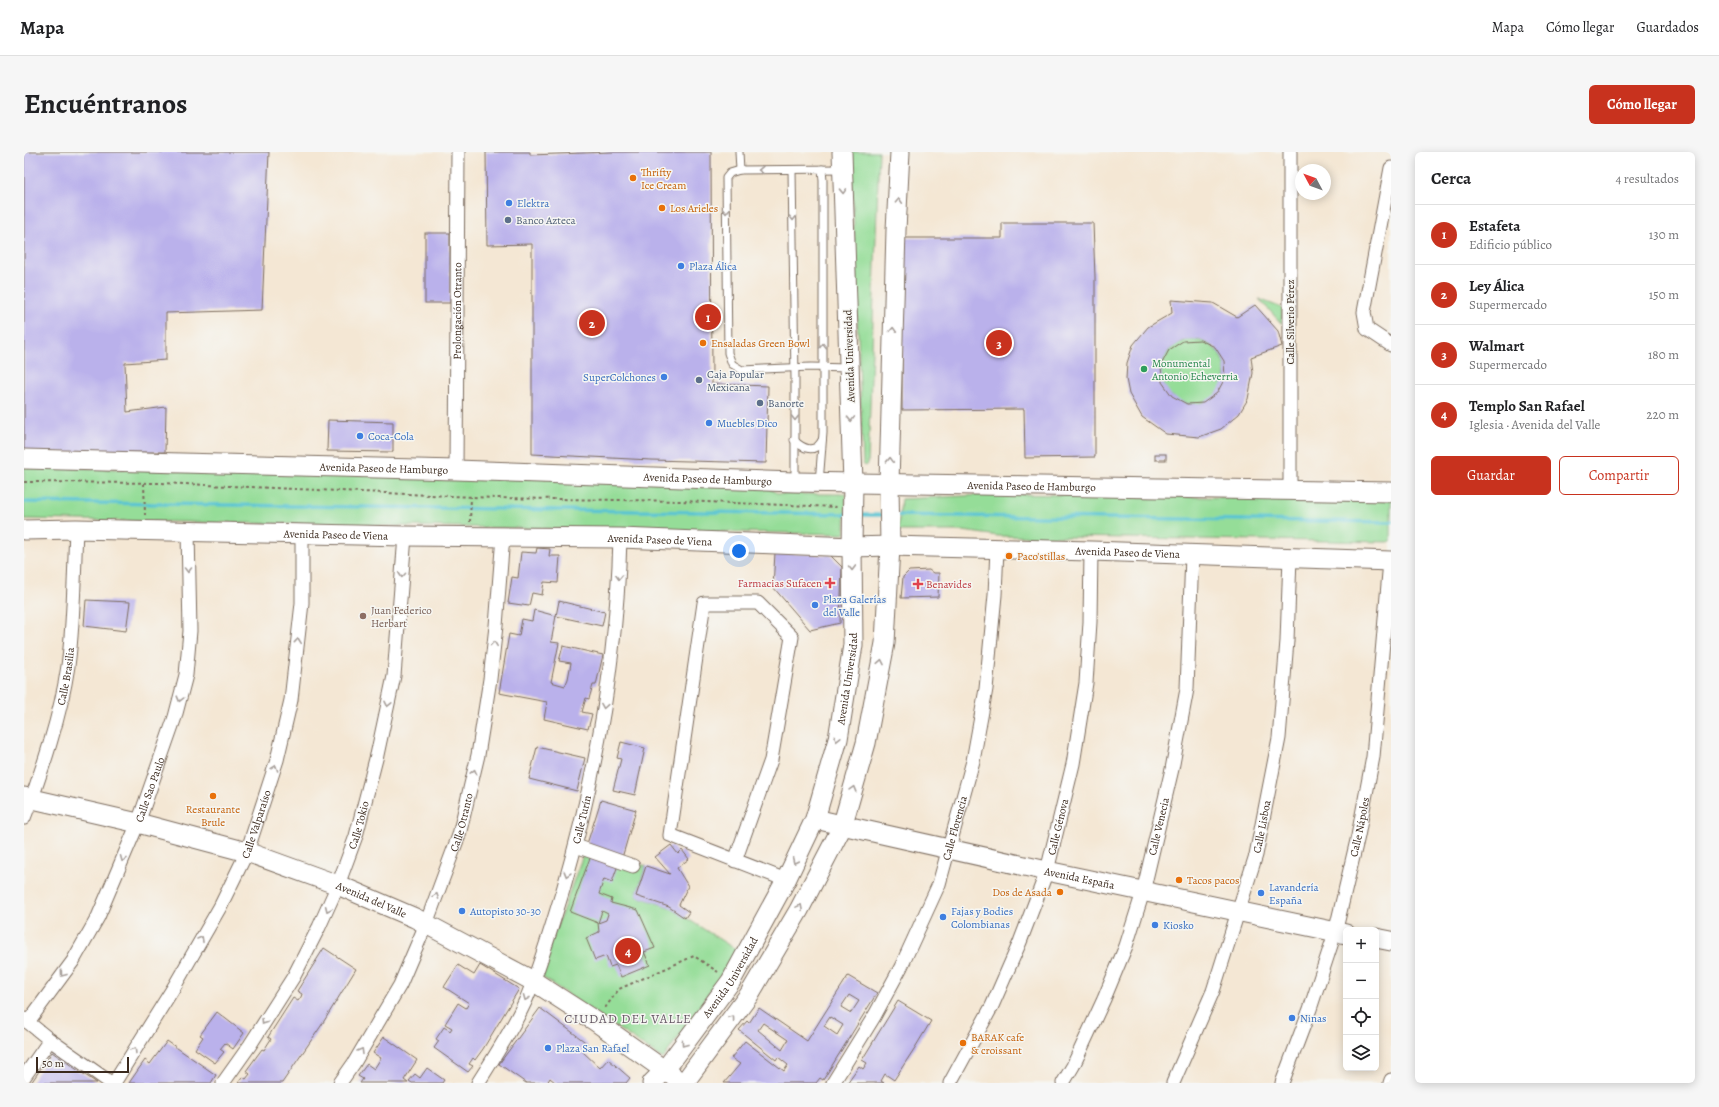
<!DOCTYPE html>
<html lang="es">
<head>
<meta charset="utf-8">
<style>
  :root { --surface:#fff; --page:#f6f6f6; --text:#202124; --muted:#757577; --line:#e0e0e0; --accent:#c8321e }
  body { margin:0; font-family:Alegreya,serif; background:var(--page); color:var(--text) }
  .controls { position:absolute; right:12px; bottom:12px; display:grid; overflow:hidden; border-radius:6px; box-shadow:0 2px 10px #0003 }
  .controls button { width:36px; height:36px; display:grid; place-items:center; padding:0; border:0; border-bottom:1px solid var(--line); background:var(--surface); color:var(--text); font:20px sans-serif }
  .compass { position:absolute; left:1271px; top:12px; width:36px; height:36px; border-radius:50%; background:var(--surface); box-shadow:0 2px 10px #0003; rotate:311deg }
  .scale { position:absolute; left:12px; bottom:10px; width:93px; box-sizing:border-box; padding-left:4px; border:2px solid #3b2a1e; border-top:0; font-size:11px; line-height:14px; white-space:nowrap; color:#3b2a1e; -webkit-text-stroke:3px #f6f6f2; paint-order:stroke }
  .you { position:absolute; left:715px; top:399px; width:14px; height:14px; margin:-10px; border:3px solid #fff; border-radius:50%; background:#1a73e8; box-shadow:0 0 0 6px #1a73e833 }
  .badge { display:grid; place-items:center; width:26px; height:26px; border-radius:50%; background:var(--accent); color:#fff; font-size:13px; font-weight:700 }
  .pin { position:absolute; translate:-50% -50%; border:2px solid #fff; box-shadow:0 1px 4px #0006 }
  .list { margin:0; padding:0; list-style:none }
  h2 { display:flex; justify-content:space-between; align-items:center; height:52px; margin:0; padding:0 16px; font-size:17px }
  h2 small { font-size:13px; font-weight:400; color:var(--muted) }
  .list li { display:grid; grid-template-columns:26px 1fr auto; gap:12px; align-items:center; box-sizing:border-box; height:60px; padding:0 16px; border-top:1px solid var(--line) }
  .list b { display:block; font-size:15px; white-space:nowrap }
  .list p { margin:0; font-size:13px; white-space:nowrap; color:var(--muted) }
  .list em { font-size:13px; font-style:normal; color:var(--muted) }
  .actions { display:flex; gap:8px; padding:12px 16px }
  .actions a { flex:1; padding:9px 0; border:1px solid var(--accent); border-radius:6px; text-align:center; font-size:14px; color:var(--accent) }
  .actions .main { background:var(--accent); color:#fff }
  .icon { flex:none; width:22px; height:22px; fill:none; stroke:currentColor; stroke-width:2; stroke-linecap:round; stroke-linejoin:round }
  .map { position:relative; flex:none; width:1367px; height:931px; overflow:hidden; border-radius:6px }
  header { display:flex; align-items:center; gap:24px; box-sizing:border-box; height:56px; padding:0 20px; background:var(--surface); border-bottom:1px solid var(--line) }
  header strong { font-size:19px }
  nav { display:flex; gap:22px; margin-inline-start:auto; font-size:14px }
  .intro { display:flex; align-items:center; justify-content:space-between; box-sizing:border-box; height:96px; padding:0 24px }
  h1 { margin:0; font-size:28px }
  .button { padding:10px 18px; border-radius:6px; background:var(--accent); color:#fff; font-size:14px; font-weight:700 }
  main { display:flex; gap:24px; padding:0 24px }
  aside { flex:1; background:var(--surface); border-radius:6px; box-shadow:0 2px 10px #0003 }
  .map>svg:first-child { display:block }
</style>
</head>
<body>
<header>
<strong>Mapa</strong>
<nav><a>Mapa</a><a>Cómo llegar</a><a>Guardados</a></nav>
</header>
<div class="intro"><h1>Encuéntranos</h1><a class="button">Cómo llegar</a></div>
<main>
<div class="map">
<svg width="1367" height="931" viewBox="0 0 1367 931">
  <rect width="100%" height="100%" fill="#f6f6f2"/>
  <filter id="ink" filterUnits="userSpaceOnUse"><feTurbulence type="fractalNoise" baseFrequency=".025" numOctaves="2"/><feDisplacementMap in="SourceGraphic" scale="8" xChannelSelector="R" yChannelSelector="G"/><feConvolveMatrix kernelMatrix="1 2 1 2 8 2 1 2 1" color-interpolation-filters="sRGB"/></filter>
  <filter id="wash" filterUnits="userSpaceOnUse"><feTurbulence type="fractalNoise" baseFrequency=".012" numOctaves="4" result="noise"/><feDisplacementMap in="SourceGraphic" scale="16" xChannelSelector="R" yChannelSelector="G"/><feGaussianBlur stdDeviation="0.9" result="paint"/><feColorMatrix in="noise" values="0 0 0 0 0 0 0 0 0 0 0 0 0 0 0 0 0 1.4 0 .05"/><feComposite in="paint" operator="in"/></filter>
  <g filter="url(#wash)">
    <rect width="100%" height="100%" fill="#f4e7d4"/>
    <g fill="#95dd98" stroke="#68845b">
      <path d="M827,0H855L844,312L842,314L839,312Z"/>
      <path d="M1235,147L1258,156V172Z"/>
      <circle cx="1169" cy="220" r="32"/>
      <path d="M0,315L734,331L755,342H822L821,382L0,367Z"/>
      <path d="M979,342L1367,348V390L974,384L939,379H874L877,347Z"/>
      <path d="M562,695L622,714L612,744L645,755L714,799L639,907L515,823Z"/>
    </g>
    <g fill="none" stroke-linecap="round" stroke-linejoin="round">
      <g stroke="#59c4d3" stroke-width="3.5">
        <path d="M0,350L823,362"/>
        <path d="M835,363H861"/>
        <path d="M871,363L1367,370"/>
      </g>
    </g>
    <g id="blocks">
      <g fill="#bab1eb" fill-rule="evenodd">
        <path d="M0,0H245L238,158L142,161V208L101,211L103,260L142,255L141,300L0,301Z"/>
        <path d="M462,0H506V3L587,0H687L688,232L744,234L742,311L627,308L508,302V92L463,93Z"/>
        <path d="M978,71H1069L1071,125V305L1001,306L1000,257L878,258V86H978Z"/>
        <rect x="401" y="81" width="25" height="70"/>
        <path d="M1147,148L1189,151L1213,165L1231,153L1254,179L1258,194L1227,205L1229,221L1224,247L1215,262L1197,277L1175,285L1142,282L1118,265L1105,242L1102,227L1103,211L1109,193L1124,175L1148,161ZM1176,188L1191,195L1200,209L1201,226L1193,241L1179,251L1163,252L1148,244L1138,230L1137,213L1145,198L1159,189Z"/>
        <path d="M304,268L369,270V300L303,299Z"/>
        <rect x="1131" y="302" width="11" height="6"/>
        <path d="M513,396L526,397L525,404H536L534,431L520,430L518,443L508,441L505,454L484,451L488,425L494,426L497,400L512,401Z"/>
        <path d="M751,401L806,403L818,415L816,471L786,478L749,435Z"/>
        <path d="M905,418L909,421H915L914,445L877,446L879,425L885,419Z"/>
        <path d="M62,448L106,450L102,479L60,474Z"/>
        <path d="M535,449L581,460L578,474L532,464Z"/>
        <path d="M510,458L532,464L527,490L535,491L527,530L541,534L544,527L547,511L535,509L539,494L579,503L572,533H569L565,547L562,546L558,560L568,562L564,577L520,567L523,550L475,541L485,482L495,484L498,467L508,469Z"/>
        <path d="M597,590L621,596L611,643L589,638L597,607L593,606Z"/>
        <path d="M513,595L561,606L553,639L505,627Z"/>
        <path d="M577,648L612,658L598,706L562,695Z"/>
        <path d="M647,693L654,702L658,698L665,707L653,716L664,734L655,753L665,760L661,766L645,755L612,744L622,714L646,722L631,705Z"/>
        <path d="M567,703L594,713L588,730L580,727L575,742L588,747L587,751L614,758L631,796L620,800L626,813L597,825L592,813L586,815L582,804L571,808L562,786L575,780L574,771L546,760ZM578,759L584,762L582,768L574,771Z"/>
        <path d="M300,796L332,817L297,874L258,931H214L219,925L222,927L226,922L222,919L238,897L240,898L247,887L244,885L269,846L274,849L277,845L278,842L273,839Z"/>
        <path d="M434,813L450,823L456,813L495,837L459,897L451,908L449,906L445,912L449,914L444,920L410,896L415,889L412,887L420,875L426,879L428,876L421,872L434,851L442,856L445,851L420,835Z"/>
        <path d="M824,824L853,841L799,928L796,926L792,931H700L716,912L707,906L721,889L760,919L764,913L754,905L752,908L715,878L723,869L725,871L735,856L783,889ZM825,843L835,849L827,861L817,855ZM806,865L819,873L813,883L800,874ZM739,871L764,888L758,898L734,878Z"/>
        <path d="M874,849L907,869L892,894L870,928L861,922L857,929L860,931H823L835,914L839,917L843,911L838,908Z"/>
        <path d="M516,856L564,892L559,900L576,916L584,907L606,926L602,931H532L526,926L523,931H502L475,912Z"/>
        <path d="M193,860L220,881L209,897L201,891L196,897L200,900L191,911L171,897L179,885L176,883Z"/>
        <path d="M360,885L393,908L380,928L384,931H336L339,927L334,924L343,912L350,917L357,906L349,901Z"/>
        <path d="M143,889L192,923L187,931H105L121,908L126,912Z"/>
        <path d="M28,900L52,917L73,931H7Z"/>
        <path d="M403,916L420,928L418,931H388L385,929L391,922L396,926Z"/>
      </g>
    </g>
  </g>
  <g filter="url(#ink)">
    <use href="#blocks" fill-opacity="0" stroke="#7c6c5e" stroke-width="1"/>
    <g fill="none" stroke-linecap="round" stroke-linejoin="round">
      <g stroke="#7c6c5e" stroke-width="9">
        <g id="lane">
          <path d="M715,0L716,18"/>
          <path d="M818,17L716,18L706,21L702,26L704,201L708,212L718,218L787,215L824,216"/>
          <path d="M768,18L771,227V330"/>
          <path d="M770,288C779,297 791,302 798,288"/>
          <path d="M795,331L799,281V29L798,17"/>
        </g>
      </g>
      <g stroke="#7c6c5e" stroke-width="15">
        <g id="street">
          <path d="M1266,0V340"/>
          <path d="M1367,16L1340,160L1343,177L1367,193"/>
          <path id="s1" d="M432,318L434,0"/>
          <path id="s2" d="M0,666C18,621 37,562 44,514C50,469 50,423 52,377"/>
          <path d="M552,694L609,714"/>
          <path d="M711,709L747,608L768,485L734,451H680L646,683L762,728"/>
          <path d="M0,867L26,888L87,931"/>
          <path id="s3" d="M4,870L49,809L74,765L114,671L151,565L162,523L166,479L164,379"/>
          <path d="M0,925L26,888"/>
          <path id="s4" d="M90,931L150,835L196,755L223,700L253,608L267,548L278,451V382"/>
          <path id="s5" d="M199,931L226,893L270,824L295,775L314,733L332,684L353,603L370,524L381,384"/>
          <path id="s6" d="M316,931L330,911L376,833L402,772L435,683L454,603L466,527L472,474L479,384"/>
          <path id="s7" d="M454,931C471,904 488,878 501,850C516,816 528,773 539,738C572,624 593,505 596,386"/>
          <path id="s8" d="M809,931L851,863L877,815L915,732L949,609L962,537L971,443L973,396"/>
          <path id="s9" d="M926,931L968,854L996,790L1023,719L1049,612L1062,531L1066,470L1067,399"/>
          <path id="s10" d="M1039,931L1049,914L1080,847L1102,794L1119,740L1148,617L1163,537L1168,403"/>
          <path id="s11" d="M1149,931L1189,839L1232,703L1255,586L1263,489L1266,405"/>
          <path id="s12" d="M1258,931L1286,857L1311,781L1334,684L1349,605L1366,409"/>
          <path d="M1366,931L1367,928"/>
        </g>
      </g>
      <g stroke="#7c6c5e" stroke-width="21">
        <g id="secondary">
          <path id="s13" d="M0,307L432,318L771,330L1367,340"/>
          <path id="s14" d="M0,378L52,377L381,384L596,386L828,395L866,394L1067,399L1367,409"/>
          <path id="s15" d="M0,645L114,671L223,700L314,733L391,766L509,829L571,869L650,925"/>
          <path id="s16" d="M791,667L1023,719L1322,782"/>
          <path d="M1352,786L1367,789"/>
          <path id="s17" d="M628,931L640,919L707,829L762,728L791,667L814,587L829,493L828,395L829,331L818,0"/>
          <path d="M660,931L725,843L775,758L818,675L842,591L861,491L866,394L865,332L872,78L876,0"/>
        </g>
      </g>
      <g stroke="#7c6c5e" stroke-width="2" stroke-dasharray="3 3" stroke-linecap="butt">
        <path d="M0,330L138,331L472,346L656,349L814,355"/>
        <path d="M120,331L121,363"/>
        <path d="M446,370L447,345"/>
        <path d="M581,856L595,837L670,804L694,820"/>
      </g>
      <use href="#lane" stroke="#fff" stroke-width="7"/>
      <use href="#street" stroke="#fff" stroke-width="13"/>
      <use href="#secondary" stroke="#fff" stroke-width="19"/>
    </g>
    <defs><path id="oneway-chevron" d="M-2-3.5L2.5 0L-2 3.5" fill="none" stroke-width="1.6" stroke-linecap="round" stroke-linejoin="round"/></defs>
    <g stroke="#a79f9a">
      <use href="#oneway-chevron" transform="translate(737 18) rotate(179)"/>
      <use href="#oneway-chevron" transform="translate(819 39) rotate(88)"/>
      <use href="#oneway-chevron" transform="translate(875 49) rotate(-87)"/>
      <use href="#oneway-chevron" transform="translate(702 59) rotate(89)"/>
      <use href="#oneway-chevron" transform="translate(769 66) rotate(89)"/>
      <use href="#oneway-chevron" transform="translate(869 178) rotate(-88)"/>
      <use href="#oneway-chevron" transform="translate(799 194) rotate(-90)"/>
      <use href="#oneway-chevron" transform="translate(771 266) rotate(91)"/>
      <use href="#oneway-chevron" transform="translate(827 267) rotate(88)"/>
      <use href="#oneway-chevron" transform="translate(866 308) rotate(-88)"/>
      <use href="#oneway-chevron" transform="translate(828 416) rotate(89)"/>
      <use href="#oneway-chevron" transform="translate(164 418) rotate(90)"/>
      <use href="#oneway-chevron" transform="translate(378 423) rotate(94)"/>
      <use href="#oneway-chevron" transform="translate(595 425) rotate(92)"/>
      <use href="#oneway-chevron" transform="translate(274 489) rotate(-84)"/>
      <use href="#oneway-chevron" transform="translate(470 492) rotate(-83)"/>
      <use href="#oneway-chevron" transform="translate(857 510) rotate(-79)"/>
      <use href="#oneway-chevron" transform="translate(156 547) rotate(105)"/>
      <use href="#oneway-chevron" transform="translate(364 552) rotate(102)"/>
      <use href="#oneway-chevron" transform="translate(580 554) rotate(99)"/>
      <use href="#oneway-chevron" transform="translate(813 587) rotate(103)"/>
      <use href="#oneway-chevron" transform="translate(251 616) rotate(-71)"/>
      <use href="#oneway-chevron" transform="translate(450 620) rotate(-77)"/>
      <use href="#oneway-chevron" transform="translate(829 637) rotate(-74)"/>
      <use href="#oneway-chevron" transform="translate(99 707) rotate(112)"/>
      <use href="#oneway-chevron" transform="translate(771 709) rotate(115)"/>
      <use href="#oneway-chevron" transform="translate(543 722) rotate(106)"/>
      <use href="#oneway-chevron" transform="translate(412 744) rotate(-70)"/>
      <use href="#oneway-chevron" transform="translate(776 755) rotate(-62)"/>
      <use href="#oneway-chevron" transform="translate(304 757) rotate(114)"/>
      <use href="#oneway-chevron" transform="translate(177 787) rotate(-60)"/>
      <use href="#oneway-chevron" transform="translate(39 822) rotate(126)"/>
      <use href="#oneway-chevron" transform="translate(502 846) rotate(112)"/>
      <use href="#oneway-chevron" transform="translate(708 866) rotate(-54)"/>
      <use href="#oneway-chevron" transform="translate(240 870) rotate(122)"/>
      <use href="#oneway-chevron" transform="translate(660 892) rotate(126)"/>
      <use href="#oneway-chevron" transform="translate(110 898) rotate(-58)"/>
      <use href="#oneway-chevron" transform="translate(337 899) rotate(-59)"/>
    </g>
  </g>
  <g fill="#e8710a" stroke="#f6f6f2" stroke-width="1.5">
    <circle cx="609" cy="26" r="4"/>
    <circle cx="638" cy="56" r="4"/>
    <circle cx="679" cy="191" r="4"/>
    <circle cx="985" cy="404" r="4"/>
    <circle cx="189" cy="644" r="4"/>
    <circle cx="1155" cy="728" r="4"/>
    <circle cx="1036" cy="740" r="4"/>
    <circle cx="939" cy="891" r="4"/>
  </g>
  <g fill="#3f7fe0" stroke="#f6f6f2" stroke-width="1.5">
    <circle cx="485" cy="51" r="4"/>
    <circle cx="657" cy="114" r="4"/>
    <circle cx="640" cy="225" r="4"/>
    <circle cx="685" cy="271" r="4"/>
    <circle cx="336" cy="284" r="4"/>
    <circle cx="791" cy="453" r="4"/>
    <circle cx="1237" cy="741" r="4"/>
    <circle cx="438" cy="759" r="4"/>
    <circle cx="919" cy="765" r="4"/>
    <circle cx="1131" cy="773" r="4"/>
    <circle cx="1268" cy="866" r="4"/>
    <circle cx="524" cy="896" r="4"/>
  </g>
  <g fill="#5c6f8a" stroke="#f6f6f2" stroke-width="1.5">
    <circle cx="484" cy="68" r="4"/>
    <circle cx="675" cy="228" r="4"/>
    <circle cx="736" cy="251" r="4"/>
  </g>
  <circle fill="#2e9e5b" stroke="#f6f6f2" stroke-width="1.5" cx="1120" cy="217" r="4"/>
  <g fill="#e0444e" stroke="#f6f6f2" stroke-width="1.5">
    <path d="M804 425h4v4h4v4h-4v4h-4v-4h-4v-4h4z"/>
    <path d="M892 426h4v4h4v4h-4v4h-4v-4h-4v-4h4z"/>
  </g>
  <circle fill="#8d6e63" stroke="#f6f6f2" stroke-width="1.5" cx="339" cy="464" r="4"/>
  <g text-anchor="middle" stroke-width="3" stroke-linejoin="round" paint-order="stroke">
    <g font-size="11" fill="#c56008" stroke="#f6f6f2" text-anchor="start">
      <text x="617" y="24">Thrifty<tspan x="617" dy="13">Ice Cream</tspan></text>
      <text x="646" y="60">Los Arieles</text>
      <text x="687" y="195">Ensaladas Green Bowl</text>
      <text x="993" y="408">Paco'stillas</text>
      <text x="189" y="661" text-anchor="middle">Restaurante<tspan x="189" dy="13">Brule</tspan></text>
      <text x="1163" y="732">Tacos pacos</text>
      <text x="1028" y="744" text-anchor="end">Dos de Asada</text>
      <text x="947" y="889">BARAK cafe<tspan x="947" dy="13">&amp; croissant</tspan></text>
    </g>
    <g font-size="11" fill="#366cbe" stroke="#f6f6f2" text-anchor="start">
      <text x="493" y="55">Elektra</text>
      <text x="665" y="118">Plaza Álica</text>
      <text x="632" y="229" text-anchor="end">SuperColchones</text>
      <text x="693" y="275">Muebles Dico</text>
      <text x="344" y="288">Coca-Cola</text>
      <text x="799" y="451">Plaza Galerías<tspan x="799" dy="13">del Valle</tspan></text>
      <text x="1245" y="739">Lavandería<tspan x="1245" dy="13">España</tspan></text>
      <text x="446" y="763">Autopisto 30-30</text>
      <text x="927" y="763">Fajas y Bodies<tspan x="927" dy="13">Colombianas</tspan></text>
      <text x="1139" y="777">Kiosko</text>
      <text x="1276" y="870">Ninas</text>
      <text x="532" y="900">Plaza San Rafael</text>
    </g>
    <g font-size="11" fill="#4e5e75" stroke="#f6f6f2" text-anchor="start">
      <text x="492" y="72">Banco Azteca</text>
      <text x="683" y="226">Caja Popular<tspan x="683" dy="13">Mexicana</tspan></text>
      <text x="744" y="255">Banorte</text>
    </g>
    <g font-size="11" fill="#3b2a1e" stroke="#f6f6f2">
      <text dy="4" stroke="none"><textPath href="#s1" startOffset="159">Prolongación Otranto</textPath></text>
      <text transform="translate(1266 170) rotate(-90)" y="4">Calle Silverio Pérez</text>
      <text transform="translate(825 204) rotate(-92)" y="4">Avenida Universidad</text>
      <text dy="4" stroke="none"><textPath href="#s13" startOffset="360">Avenida Paseo de Hamburgo</textPath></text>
      <text dy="4" stroke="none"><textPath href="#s13" startOffset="684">Avenida Paseo de Hamburgo</textPath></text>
      <text dy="4" stroke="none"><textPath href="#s13" startOffset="1008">Avenida Paseo de Hamburgo</textPath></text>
      <text dy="4" stroke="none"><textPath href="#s14" startOffset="312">Avenida Paseo de Viena</textPath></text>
      <text dy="4" stroke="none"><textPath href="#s14" startOffset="636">Avenida Paseo de Viena</textPath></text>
      <text dy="4" stroke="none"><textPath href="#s14" startOffset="1104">Avenida Paseo de Viena</textPath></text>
      <text dy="4" stroke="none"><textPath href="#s2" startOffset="148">Calle Brasilia</textPath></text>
      <text dy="4" stroke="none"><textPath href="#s17" startOffset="456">Avenida Universidad</textPath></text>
      <text dy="4" stroke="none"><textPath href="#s3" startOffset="264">Calle Sao Paulo</textPath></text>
      <text dy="4" stroke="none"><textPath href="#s7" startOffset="285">Calle Turín</textPath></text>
      <text dy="4" stroke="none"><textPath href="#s6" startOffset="289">Calle Otranto</textPath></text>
      <text dy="4" stroke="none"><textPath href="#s4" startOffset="296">Calle Valparaíso</textPath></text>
      <text dy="4" stroke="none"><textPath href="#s5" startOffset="293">Calle Tokio</textPath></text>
      <text dy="4" stroke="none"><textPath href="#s10" startOffset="275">Calle Venecia</textPath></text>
      <text dy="4" stroke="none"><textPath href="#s9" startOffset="279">Calle Génova</textPath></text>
      <text dy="4" stroke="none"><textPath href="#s11" startOffset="272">Calle Lisboa</textPath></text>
      <text dy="4" stroke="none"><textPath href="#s12" startOffset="268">Calle Nápoles</textPath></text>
      <text dy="4" stroke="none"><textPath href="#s8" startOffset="284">Calle Florencia</textPath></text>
      <text dy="4" stroke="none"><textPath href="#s16" startOffset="271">Avenida España</textPath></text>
      <text dy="4" stroke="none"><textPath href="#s15" startOffset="363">Avenida del Valle</textPath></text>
      <text dy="4" stroke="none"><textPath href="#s17" startOffset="132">Avenida Universidad</textPath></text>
    </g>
    <g font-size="11" fill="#27864d" stroke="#f6f6f2" text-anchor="start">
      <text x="1128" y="215">Monumental<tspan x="1128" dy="13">Antonio Echeverria</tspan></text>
    </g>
    <g font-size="11" fill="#be3a42" stroke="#f6f6f2" text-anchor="end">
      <text x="798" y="435">Farmacias Sufacen</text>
      <text x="902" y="436" text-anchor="start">Benavides</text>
    </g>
    <g font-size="11" fill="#785e54" stroke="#f6f6f2" text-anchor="start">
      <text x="347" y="462">Juan Federico<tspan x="347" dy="13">Herbart</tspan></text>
    </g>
    <g font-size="13" letter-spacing="1" fill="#675966" stroke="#f6f6f2">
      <text x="604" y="871">CIUDAD DEL VALLE</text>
    </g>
  </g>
</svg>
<div class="controls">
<button>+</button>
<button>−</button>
<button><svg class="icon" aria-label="locate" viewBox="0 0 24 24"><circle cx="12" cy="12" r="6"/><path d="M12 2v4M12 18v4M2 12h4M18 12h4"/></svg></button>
<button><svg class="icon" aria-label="layers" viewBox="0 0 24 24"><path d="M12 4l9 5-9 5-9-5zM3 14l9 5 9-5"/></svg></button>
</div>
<svg class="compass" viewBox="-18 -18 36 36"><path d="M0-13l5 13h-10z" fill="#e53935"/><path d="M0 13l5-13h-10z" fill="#757577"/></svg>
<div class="scale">50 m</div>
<div class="you"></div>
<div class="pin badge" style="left:684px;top:165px">1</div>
<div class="pin badge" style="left:568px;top:171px">2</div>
<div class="pin badge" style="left:975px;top:191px">3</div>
<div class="pin badge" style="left:604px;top:799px">4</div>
</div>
<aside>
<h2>Cerca<small>4 resultados</small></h2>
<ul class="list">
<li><span class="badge">1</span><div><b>Estafeta</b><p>Edificio público</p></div><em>130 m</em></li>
<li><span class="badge">2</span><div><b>Ley Álica</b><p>Supermercado</p></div><em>150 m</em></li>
<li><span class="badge">3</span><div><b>Walmart</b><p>Supermercado</p></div><em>180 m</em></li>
<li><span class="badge">4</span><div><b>Templo San Rafael</b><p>Iglesia · Avenida del Valle</p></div><em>220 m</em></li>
</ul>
<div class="actions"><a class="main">Guardar</a><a>Compartir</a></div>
</aside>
</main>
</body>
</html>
